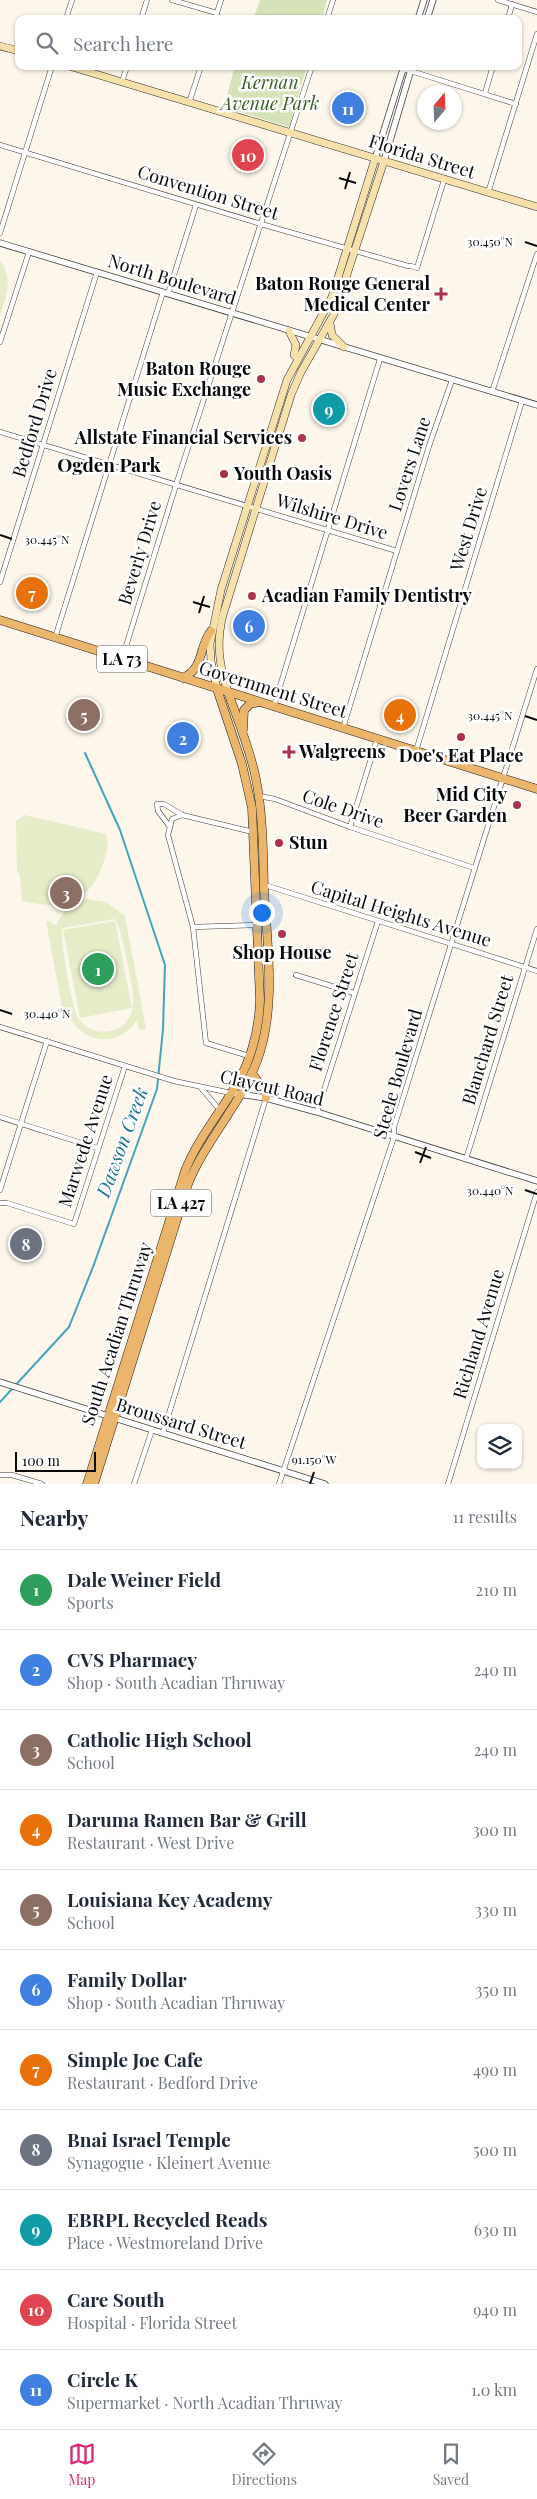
<!DOCTYPE html>
<html lang="en">
<head>
<meta charset="utf-8">
<style>
  :root { --surface:#fff; --page:#f2f2f3; --text:#1f2937; --muted:#747a83; --line:#e0e1e3; --accent:#db2777 }
  body { margin:0; font-family:"Playfair Display",serif; background:var(--page); color:var(--text) }
  .controls { position:absolute; right:15px; bottom:15px; display:grid; overflow:hidden; border-radius:10px; box-shadow:0 1px 4px #0004 }
  .controls button { width:45px; height:45px; display:grid; place-items:center; padding:0; border:0; border-bottom:1px solid var(--line); background:var(--surface); color:var(--text); font:25px sans-serif }
  .compass { position:absolute; left:417px; top:85px; width:45px; height:45px; border-radius:50%; background:var(--surface); box-shadow:0 1px 4px #0004; rotate:19deg }
  .scale { position:absolute; left:15px; bottom:12px; width:81px; box-sizing:border-box; padding-left:5px; border:2px solid #0a0a0a; border-top:0; font-size:14px; line-height:18px; white-space:nowrap; color:#0a0a0a; -webkit-text-stroke:4px #fff; paint-order:stroke }
  .you { position:absolute; left:261px; top:912px; width:18px; height:18px; margin:-12px; border:4px solid #fff; border-radius:50%; background:#1a73e8; box-shadow:0 0 0 8px #1a73e833 }
  .badge { display:grid; place-items:center; width:32px; height:32px; border-radius:50%; background:var(--accent); color:#fff; font-size:16px; font-weight:700 }
  .pin { position:absolute; translate:-50% -50%; border:2px solid #fff; box-shadow:0 1px 5px #0006 }
  .list { margin:0; padding:0; list-style:none }
  h2 { display:flex; justify-content:space-between; align-items:center; height:65px; margin:0; padding:0 20px; font-size:21px }
  h2 small { font-size:16px; font-weight:400; color:var(--muted) }
  .list li { display:grid; grid-template-columns:32px 1fr auto; gap:15px; align-items:center; box-sizing:border-box; height:80px; padding:0 20px; border-top:1px solid var(--line) }
  .list b { display:block; font-size:19px; white-space:nowrap }
  .list p { margin:0; font-size:16px; white-space:nowrap; color:var(--muted) }
  .list em { font-size:16px; font-style:normal; color:var(--muted) }
  .icon { flex:none; width:28px; height:28px; fill:none; stroke:currentColor; stroke-width:2; stroke-linecap:round; stroke-linejoin:round }
  .map { position:relative; flex:none; width:537px; height:1484px; overflow:hidden }
  .search { position:absolute; background:var(--surface); box-shadow:0 1px 4px #0004; left:15px; right:15px; top:15px; height:55px; display:flex; align-items:center; gap:12px; box-sizing:border-box; padding:0 18px; border-radius:10px; color:var(--muted); font-size:19px }
  .sheet { height:945px; background:var(--surface) }
  nav { display:flex; justify-content:space-around; align-items:center; box-sizing:border-box; height:70px; border-top:1px solid var(--line); background:var(--surface); font-size:14px; color:var(--muted) }
  nav a { display:grid; justify-items:center; gap:2px }
  nav .on { color:var(--accent) }
  .map>svg:first-child { display:block }
</style>
</head>
<body>
<div class="map">
<svg width="537" height="1484" viewBox="0 0 537 1484">
  <rect width="100%" height="100%" fill="#fdf6ea"/>
  <g fill="#d6e3b7">
    <path d="M260,0H327L322,19H253Z"/>
    <path d="M235,66H307L289,127L224,107Z"/>
  </g>
  <g fill="#e6ecc8" fill-rule="evenodd">
    <path d="M0,261C14,277 6,298 0,316Z"/>
    <path d="M25,815L106,834C110,844 106,854 103,864C88,905 62,910 22,901L20,875L17,872L16,821Z"/>
    <path d="M88,899L106,902L125,916L146,1029L139,1030L137,1020C120,1047 84,1045 70,1017L64,1018L46,921H49L56,926C62,911 72,901 88,899ZM115,919L120,930C124,950 135,988 133,1006C130,1034 93,1041 78,1018C72,1008 61,944 62,931L63,928Z"/>
    <path d="M115,921L132,1008L80,1018L63,930Z"/>
  </g>
  <g fill="none" stroke-linecap="round" stroke-linejoin="round">
    <path stroke="#42a4bf" stroke-width="2" d="M0,1402L69,1327L93,1267L157,1089L163,1029L165,965L120,830L85,753"/>
    <g stroke="#3d3d3d" stroke-width="5.5">
      <g id="minor">
        <path d="M172,0L217,13"/>
        <path d="M498,0L537,12"/>
        <path d="M66,19L72,0"/>
        <path d="M141,19L147,0"/>
        <path d="M215,19L221,0"/>
        <path d="M327,19L333,0"/>
        <path d="M508,19L512,4"/>
        <path d="M395,66L516,104"/>
        <path d="M122,82L127,66"/>
        <path d="M485,93L493,66"/>
        <path d="M189,103L201,66"/>
        <path d="M0,145L261,224L408,266"/>
        <path d="M488,193L537,34"/>
        <path d="M0,233L52,66"/>
        <path d="M411,266L417,268L444,180"/>
        <path d="M168,294L196,205"/>
        <path d="M0,342L29,252"/>
        <path d="M492,392L537,254"/>
        <path d="M0,432L397,551"/>
        <path d="M0,582L97,272"/>
        <path d="M55,638L163,292"/>
        <path d="M122,659L176,485L312,66"/>
        <path d="M274,706L380,359"/>
        <path d="M343,728L429,446L452,380"/>
        <path d="M416,751L522,401"/>
        <path d="M259,796L275,799L350,827L474,868"/>
        <path d="M170,827L158,811L157,804H164L182,815"/>
        <path d="M350,827L377,739"/>
        <path d="M264,887L268,886L537,971"/>
        <path d="M193,927L259,925"/>
        <path d="M296,975L354,993"/>
        <path d="M0,1027L174,1081L231,1093"/>
        <path d="M249,1056L206,1043L193,927L168,835L172,819L182,815L253,832"/>
        <path d="M201,1088L219,1109"/>
        <path d="M317,1112L378,921"/>
        <path d="M0,1117L97,1148"/>
        <path d="M466,1159L537,929"/>
        <path d="M0,1190L47,1041"/>
        <path d="M0,1203H7L74,1224L125,1066"/>
        <path d="M163,1433L266,1098"/>
        <path d="M0,1475H12L42,1484"/>
        <path d="M134,1484L152,1430"/>
        <path d="M279,1484L394,1137V1127L537,669"/>
        <path d="M448,1484L537,1192"/>
      </g>
    </g>
    <g stroke="#3d3d3d" stroke-width="7">
      <g id="tertiary">
        <path d="M418,19L424,0"/>
        <path d="M427,19L433,0"/>
        <path d="M375,159L404,66"/>
        <path d="M384,161L412,66"/>
        <path d="M0,243L537,405"/>
        <path d="M231,1093L266,1098L317,1112L537,1181"/>
        <path d="M0,1382L325,1484"/>
      </g>
    </g>
    <g stroke="#2c2c2c" stroke-width="8">
      <g id="secondary">
        <path d="M0,46L19,51"/>
        <path d="M69,66L537,207"/>
        <path d="M330,323L332,335L344,347"/>
        <path d="M289,331L296,345L294,355L298,359"/>
        <path d="M217,689L211,661L210,644L221,590L287,380L332,297L375,159"/>
        <path d="M228,692C219,665 216,643 223,615L291,395L301,372L334,314L384,161"/>
      </g>
    </g>
    <g stroke="#1b1b1b" stroke-width="9">
      <g id="primary">
        <path d="M0,620L537,789"/>
        <path d="M183,678C205,667 198,648 211,631"/>
        <path d="M243,730L244,710L250,704L259,702"/>
        <path d="M252,1073L266,1094V1098"/>
        <path d="M87,1484L185,1171C198,1138 221,1112 238,1082C252,1057 259,1028 260,1000L252,808L242,764L217,689"/>
        <path d="M94,1484L188,1184C206,1140 240,1105 257,1061C277,1007 267,945 264,888C263,852 263,815 256,779C250,749 238,721 228,692"/>
      </g>
    </g>
    <use href="#minor" stroke="#fff" stroke-width="4.5"/>
    <use href="#tertiary" stroke="#fff" stroke-width="5.5"/>
    <use href="#secondary" stroke="#f7e1ab" stroke-width="7"/>
    <use href="#primary" stroke="#ebb66c" stroke-width="8"/>
  </g>
  <path fill="none" stroke="#0a0a0a" stroke-width="2" d="M339,178L356,183M345,189L350,172M525,242L537,246M0,535L12,539M193,602L210,607M199,613L204,596M525,716L537,720M0,1010L12,1014M415,1152L431,1158M420,1163L426,1147M525,1190L537,1194M310,1484L314,1472"/>
  <g fill="#ac314c" stroke="#fff" stroke-width="2">
    <path d="M438.5 286.5h5v5h5v5h-5v5h-5v-5h-5v-5h5z"/>
    <circle cx="261" cy="379" r="5"/>
    <circle cx="302" cy="438" r="5"/>
    <circle cx="224" cy="474" r="5"/>
    <circle cx="252" cy="596" r="5"/>
    <circle cx="461" cy="737" r="5"/>
    <path d="M286.5 744.5h5v5h5v5h-5v5h-5v-5h-5v-5h5z"/>
    <circle cx="517" cy="805" r="5"/>
    <circle cx="279" cy="843" r="5"/>
    <circle cx="282" cy="934" r="5"/>
  </g>
  <g text-anchor="middle" stroke-width="5" stroke-linejoin="round" paint-order="stroke">
    <g fill="#fff" stroke="#545454" stroke-width="1">
      <rect x="97" y="645.5" width="50" height="27" rx="4"/>
      <rect x="151" y="1189.5" width="60" height="27" rx="4"/>
    </g>
    <g font-size="16" font-weight="bold" fill="#0a0a0a">
      <text x="122" y="665">LA 73</text>
      <text x="181" y="1209">LA 427</text>
    </g>
    <g font-size="18" font-style="italic" fill="#385b22" stroke="#fff">
      <text x="270" y="89">Kernan<tspan x="270" dy="21">Avenue Park</tspan></text>
    </g>
    <g font-size="18" fill="#0a0a0a" stroke="#fff">
      <text transform="translate(422 157) rotate(17)" y="6">Florida Street</text>
      <text transform="translate(208 193) rotate(17)" y="6">Convention Street</text>
      <text transform="translate(172 280) rotate(17)" y="6">North Boulevard</text>
      <text transform="translate(35 423) rotate(-73)" y="6">Bedford Drive</text>
      <text transform="translate(410 464) rotate(-72)" y="6">Lovers Lane</text>
      <text transform="translate(332 517) rotate(17)" y="6">Wilshire Drive</text>
      <text transform="translate(469 529) rotate(-73)" y="6">West Drive</text>
      <text transform="translate(140 553) rotate(-73)" y="6">Beverly Drive</text>
      <text transform="translate(273 690) rotate(17)" y="6">Government Street</text>
      <text transform="translate(343 809) rotate(19)" y="6">Cole Drive</text>
      <text transform="translate(401 914) rotate(17)" y="6">Capital Heights Avenue</text>
      <text transform="translate(334 1012) rotate(-72)" y="6">Florence Street</text>
      <text transform="translate(488 1040) rotate(-73)" y="6">Blanchard Street</text>
      <text transform="translate(398 1074) rotate(-74)" y="6">Steele Boulevard</text>
      <text transform="translate(272 1088) rotate(13)" y="6">Claycut Road</text>
      <text transform="translate(86 1141) rotate(-72)" y="6">Marwede Avenue</text>
      <text transform="translate(117 1334) rotate(-72)" y="6">South Acadian Thruway</text>
      <text transform="translate(479 1334) rotate(-73)" y="6">Richland Avenue</text>
      <text transform="translate(181 1424) rotate(17)" y="6">Broussard Street</text>
    </g>
    <g font-size="18" font-weight="bold" fill="#0a0a0a" stroke="#fff" text-anchor="end">
      <text x="430" y="290">Baton Rouge General<tspan x="430" dy="21">Medical Center</tspan></text>
      <text x="251" y="375">Baton Rouge<tspan x="251" dy="21">Music Exchange</tspan></text>
      <text x="292" y="444">Allstate Financial Services</text>
      <text x="234" y="480" text-anchor="start">Youth Oasis</text>
      <text x="262" y="602" text-anchor="start">Acadian Family Dentistry</text>
      <text x="299" y="758" text-anchor="start">Walgreens</text>
      <text x="461" y="762" text-anchor="middle">Doe's Eat Place</text>
      <text x="507" y="801">Mid City<tspan x="507" dy="21">Beer Garden</tspan></text>
      <text x="289" y="849" text-anchor="start">Stun</text>
      <text x="282" y="959" text-anchor="middle">Shop House</text>
    </g>
    <g font-size="19" font-weight="bold" fill="#0a0a0a" stroke="#fff">
      <text x="109" y="472">Ogden Park</text>
    </g>
    <g font-size="19" font-style="italic" fill="#21738f" stroke="#fff">
      <text transform="translate(122 1142) rotate(-70)" y="7">Dawson Creek</text>
    </g>
  </g>
  <g font-size="12" text-anchor="middle" fill="#0a0a0a" stroke="#fff" stroke-width="5" stroke-linejoin="round" paint-order="stroke">
    <text x="490" y="246">30.450°N</text>
    <text x="47" y="544">30.445°N</text>
    <text x="490" y="720">30.445°N</text>
    <text x="47" y="1018">30.440°N</text>
    <text x="490" y="1195">30.440°N</text>
    <text x="314" y="1464">91.150°W</text>
  </g>
</svg>
<div class="controls">
<button><svg class="icon" aria-label="layers" viewBox="0 0 24 24"><path d="M12 4l9 5-9 5-9-5zM3 14l9 5 9-5"/></svg></button>
</div>
<svg class="compass" viewBox="-18 -18 36 36"><path d="M0-13l5 13h-10z" fill="#e53935"/><path d="M0 13l5-13h-10z" fill="#747a83"/></svg>
<div class="scale">100 m</div>
<div class="you"></div>
<div class="pin badge" style="left:98px;top:969px;background:#2e9e5b">1</div>
<div class="pin badge" style="left:183px;top:738px;background:#3f7fe0">2</div>
<div class="pin badge" style="left:66px;top:893px;background:#8d6e63">3</div>
<div class="pin badge" style="left:400px;top:715px;background:#e8710a">4</div>
<div class="pin badge" style="left:84px;top:715px;background:#8d6e63">5</div>
<div class="pin badge" style="left:249px;top:626px;background:#3f7fe0">6</div>
<div class="pin badge" style="left:32px;top:593px;background:#e8710a">7</div>
<div class="pin badge" style="left:26px;top:1244px;background:#6b7280">8</div>
<div class="pin badge" style="left:329px;top:409px;background:#0f9aa8">9</div>
<div class="pin badge" style="left:248px;top:155px;background:#e0444e">10</div>
<div class="pin badge" style="left:348px;top:108px;background:#3f7fe0">11</div>
<div class="search"><svg class="icon" aria-label="search" viewBox="0 0 24 24"><circle cx="10" cy="10" r="6"/><path d="M15 15l6 6"/></svg>Search here</div>
</div>
<section class="sheet">
<h2>Nearby<small>11 results</small></h2>
<ul class="list">
<li><span class="badge" style="background:#2e9e5b">1</span><div><b>Dale Weiner Field</b><p>Sports</p></div><em>210 m</em></li>
<li><span class="badge" style="background:#3f7fe0">2</span><div><b>CVS Pharmacy</b><p>Shop · South Acadian Thruway</p></div><em>240 m</em></li>
<li><span class="badge" style="background:#8d6e63">3</span><div><b>Catholic High School</b><p>School</p></div><em>240 m</em></li>
<li><span class="badge" style="background:#e8710a">4</span><div><b>Daruma Ramen Bar &amp; Grill</b><p>Restaurant · West Drive</p></div><em>300 m</em></li>
<li><span class="badge" style="background:#8d6e63">5</span><div><b>Louisiana Key Academy</b><p>School</p></div><em>330 m</em></li>
<li><span class="badge" style="background:#3f7fe0">6</span><div><b>Family Dollar</b><p>Shop · South Acadian Thruway</p></div><em>350 m</em></li>
<li><span class="badge" style="background:#e8710a">7</span><div><b>Simple Joe Cafe</b><p>Restaurant · Bedford Drive</p></div><em>490 m</em></li>
<li><span class="badge" style="background:#6b7280">8</span><div><b>Bnai Israel Temple</b><p>Synagogue · Kleinert Avenue</p></div><em>500 m</em></li>
<li><span class="badge" style="background:#0f9aa8">9</span><div><b>EBRPL Recycled Reads</b><p>Place · Westmoreland Drive</p></div><em>630 m</em></li>
<li><span class="badge" style="background:#e0444e">10</span><div><b>Care South</b><p>Hospital · Florida Street</p></div><em>940 m</em></li>
<li><span class="badge" style="background:#3f7fe0">11</span><div><b>Circle K</b><p>Supermarket · North Acadian Thruway</p></div><em>1.0 km</em></li>
</ul>
</section>
<nav>
<a class="on"><svg class="icon" aria-label="map" viewBox="0 0 24 24"><path d="M3 6l6-2 6 2 6-2v14l-6 2-6-2-6 2zM9 4v14M15 6v14"/></svg>Map</a>
<a><svg class="icon" aria-label="directions" viewBox="0 0 24 24"><path d="M12 3l9 9-9 9-9-9zM9 14v-3h6M13 9l2 2-2 2"/></svg>Directions</a>
<a><svg class="icon" aria-label="saved" viewBox="0 0 24 24"><path d="M7 4h10v16l-5-4-5 4z"/></svg>Saved</a>
</nav>
</body>
</html>
